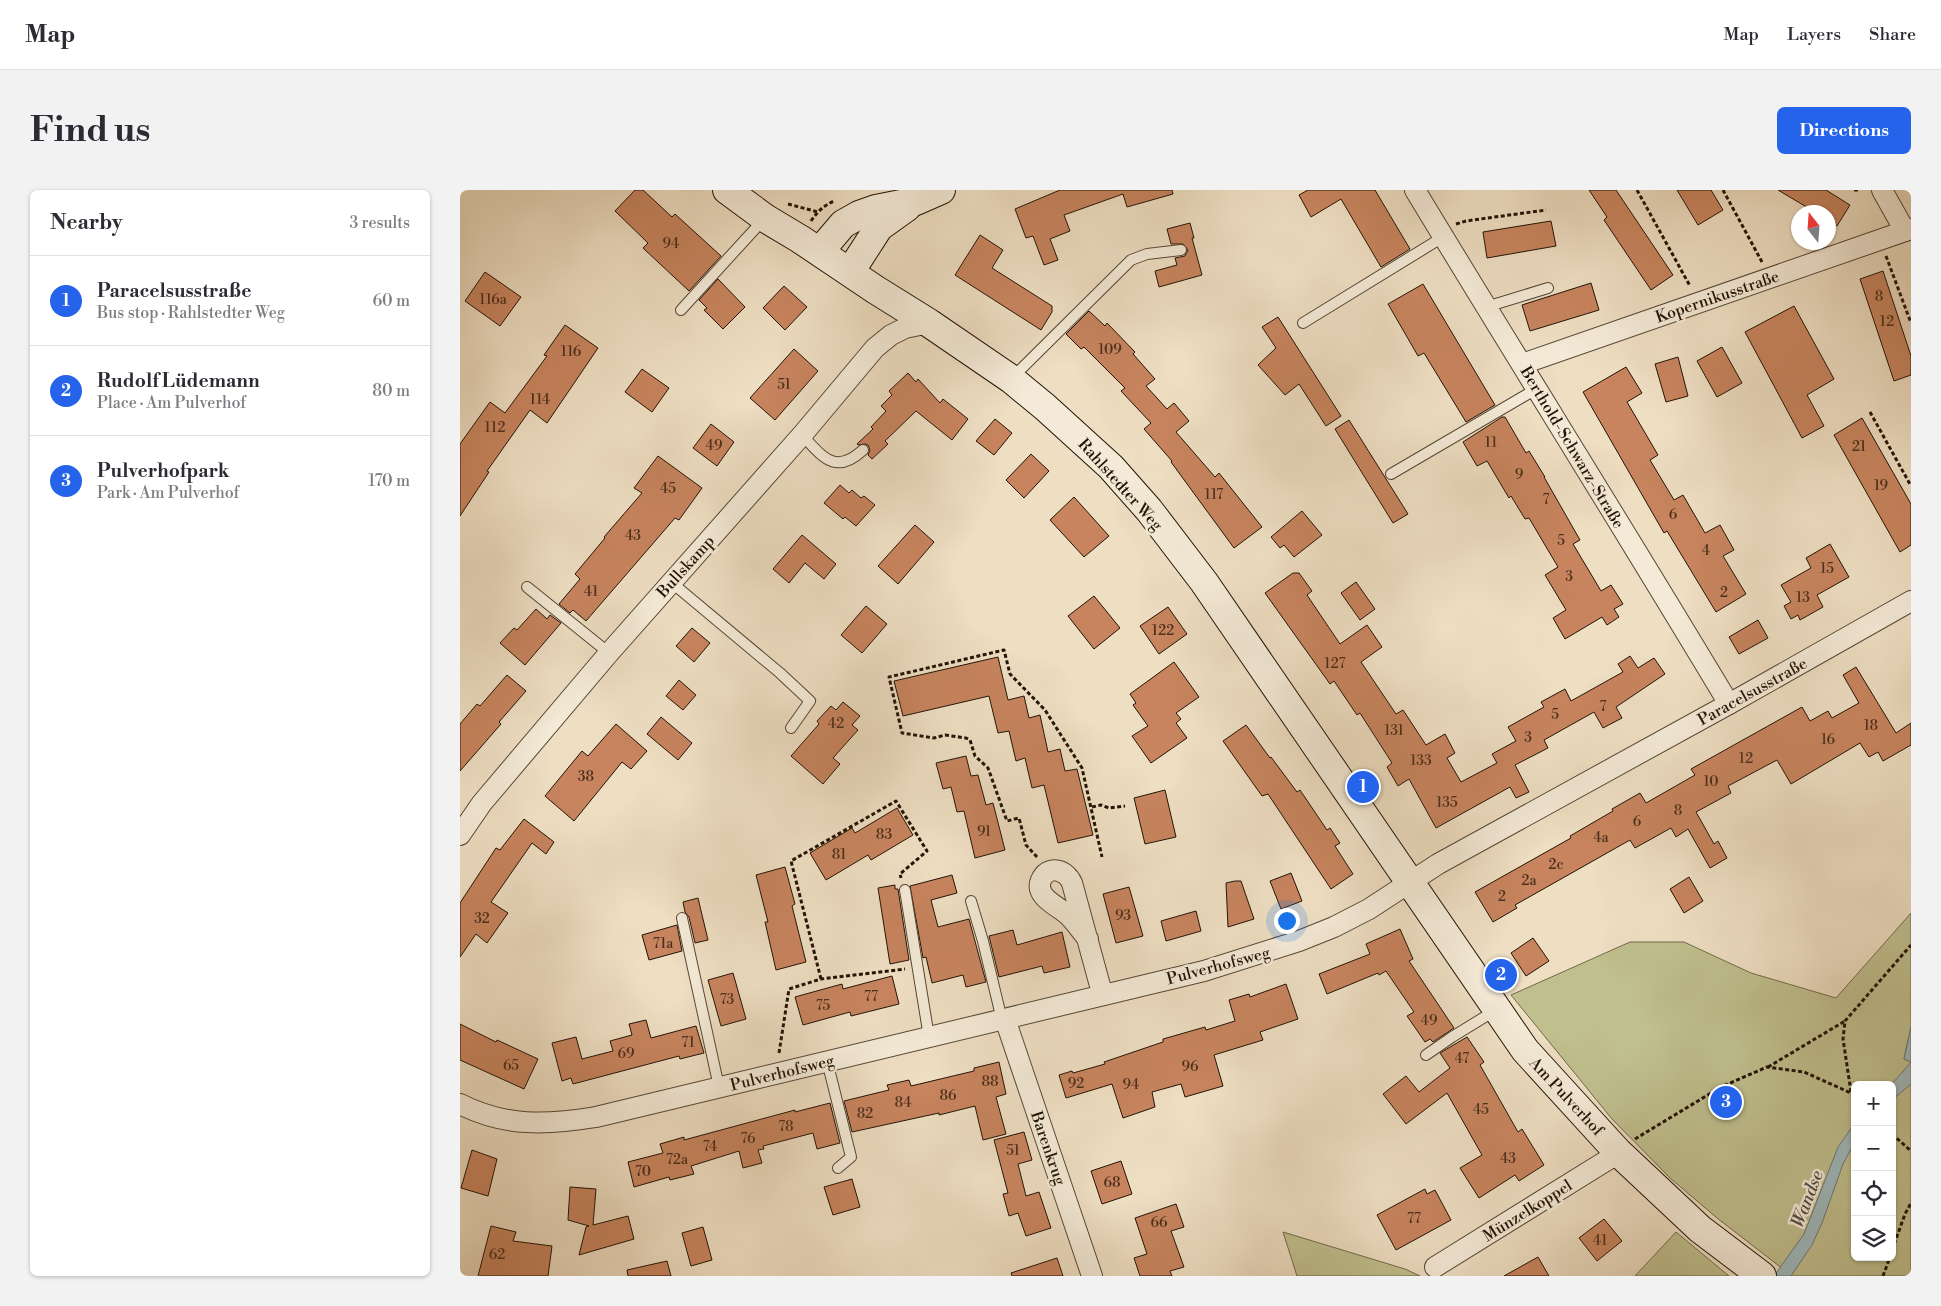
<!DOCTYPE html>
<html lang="en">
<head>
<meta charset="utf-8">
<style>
  :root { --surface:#fff; --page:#f2f2f3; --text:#2b2b33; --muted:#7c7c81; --line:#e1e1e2; --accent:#2563eb }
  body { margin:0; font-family:"Libre Bodoni",serif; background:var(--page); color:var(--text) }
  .controls { position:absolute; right:15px; bottom:15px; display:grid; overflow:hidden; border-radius:8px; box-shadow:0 1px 4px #0004 }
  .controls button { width:45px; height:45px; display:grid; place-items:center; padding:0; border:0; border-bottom:1px solid var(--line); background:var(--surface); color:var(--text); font:25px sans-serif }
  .compass { position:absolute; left:1331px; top:15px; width:45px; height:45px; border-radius:50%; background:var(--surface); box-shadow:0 1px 4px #0004; rotate:343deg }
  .you { position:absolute; left:826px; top:730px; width:18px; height:18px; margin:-12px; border:4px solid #fff; border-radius:50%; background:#1a73e8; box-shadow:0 0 0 8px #1a73e833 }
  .badge { display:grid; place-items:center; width:32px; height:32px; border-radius:50%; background:var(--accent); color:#fff; font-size:16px; font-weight:700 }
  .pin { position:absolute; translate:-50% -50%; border:2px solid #fff; box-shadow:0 1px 5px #0006 }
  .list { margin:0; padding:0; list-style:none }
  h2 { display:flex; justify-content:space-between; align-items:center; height:65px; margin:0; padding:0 20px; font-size:21px }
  h2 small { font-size:16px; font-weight:400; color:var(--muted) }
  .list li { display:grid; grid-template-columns:32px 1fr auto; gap:15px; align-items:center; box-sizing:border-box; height:90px; padding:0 20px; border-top:1px solid var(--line) }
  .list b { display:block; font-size:19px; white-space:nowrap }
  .list p { margin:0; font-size:16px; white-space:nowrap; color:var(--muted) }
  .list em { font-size:16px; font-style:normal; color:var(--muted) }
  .icon { flex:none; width:28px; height:28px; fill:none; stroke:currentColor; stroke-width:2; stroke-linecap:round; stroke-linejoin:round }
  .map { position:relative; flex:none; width:1451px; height:1086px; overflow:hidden; border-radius:8px }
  header { display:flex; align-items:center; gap:30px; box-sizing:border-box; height:70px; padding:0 25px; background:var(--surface); border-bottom:1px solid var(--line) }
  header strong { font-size:24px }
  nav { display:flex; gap:28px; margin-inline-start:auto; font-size:18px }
  .intro { display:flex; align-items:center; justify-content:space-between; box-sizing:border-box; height:120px; padding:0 30px }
  h1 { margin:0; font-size:35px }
  .button { padding:12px 22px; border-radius:8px; background:var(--accent); color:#fff; font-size:18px; font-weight:700 }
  main { display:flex; gap:30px; padding:0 30px }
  aside { flex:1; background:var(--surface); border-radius:8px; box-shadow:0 1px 4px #0004 }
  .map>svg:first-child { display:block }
</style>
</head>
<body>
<header>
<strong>Map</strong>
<nav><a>Map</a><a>Layers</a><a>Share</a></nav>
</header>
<div class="intro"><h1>Find us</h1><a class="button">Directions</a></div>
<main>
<aside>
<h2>Nearby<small>3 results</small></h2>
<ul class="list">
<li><span class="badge">1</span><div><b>Paracelsusstraße</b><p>Bus stop · Rahlstedter Weg</p></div><em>60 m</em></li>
<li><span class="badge">2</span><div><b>Rudolf Lüdemann</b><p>Place · Am Pulverhof</p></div><em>80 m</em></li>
<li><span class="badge">3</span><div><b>Pulverhofpark</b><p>Park · Am Pulverhof</p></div><em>170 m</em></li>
</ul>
</aside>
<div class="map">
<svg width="1451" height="1086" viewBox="0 0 1451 1086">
  <rect width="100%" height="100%" fill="#eedec2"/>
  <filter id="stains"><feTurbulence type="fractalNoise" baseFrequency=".004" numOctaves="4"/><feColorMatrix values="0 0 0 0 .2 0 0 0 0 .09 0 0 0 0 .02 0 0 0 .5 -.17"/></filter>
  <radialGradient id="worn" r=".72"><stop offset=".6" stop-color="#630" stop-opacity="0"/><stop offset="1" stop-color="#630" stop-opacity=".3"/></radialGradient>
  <g fill="#c0bf8e" stroke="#71694a" fill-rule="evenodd">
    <path d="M1451,723V837L1444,869L1451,872V1086H1332L1257,1028L1210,988L1152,929L1051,805L1170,752H1224L1291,783L1376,808ZM1395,895H1432V1067H1395Z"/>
    <path d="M823,1042L945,1079L960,1086H837Z"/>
    <path d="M1216,1042L1269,1086H1175Z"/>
  </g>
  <g fill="#9eb9bd" stroke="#6c7774">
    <path d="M1451,837V894L1432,910L1431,895L1451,872L1444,869Z"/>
    <path d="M1395,933V952L1383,974L1362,1033L1352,1055L1331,1086H1314L1344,1044L1378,957Z"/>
  </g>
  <g fill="#c7845e" stroke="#221306">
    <path d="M175,0H183L212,27L215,24L261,66L229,101L183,58L188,53L155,21Z"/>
    <path d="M600,0H712L713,4L667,17L663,4L604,25L610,41L590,49L598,70L584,75L573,46L566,48L555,19Z"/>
    <path d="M848,0H915L950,59L921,77L881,9L851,27L839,5Z"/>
    <path d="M1129,0H1156L1213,85L1191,100L1144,30L1147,27Z"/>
    <path d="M1217,0H1251L1263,20L1238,35Z"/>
    <path d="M1318,0H1366L1390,15L1377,36L1368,31V22H1355Z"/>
    <path d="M1091,31L1096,56L1027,68L1023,42Z"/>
    <path d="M730,33L734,48H732L742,85L699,97L695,81L717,75L715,68L725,66L728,60L723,54H711L707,39Z"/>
    <path d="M520,45L543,60L532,78L592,116V122L581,140L495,85Z"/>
    <path d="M1423,81L1451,166V185L1434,191L1400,89Z"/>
    <path d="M25,82L61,107L40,136L5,111Z"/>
    <path d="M258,89L285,117L263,139L244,120L247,118L239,110Z"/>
    <path d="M1131,93L1139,120L1070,141L1062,115Z"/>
    <path d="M963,94L1035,215L1006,232L964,163L958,166L928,114Z"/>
    <path d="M324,96L347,117L325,140L303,118Z"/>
    <path d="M1334,116L1374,189L1347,205L1364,236L1342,248L1285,142Z"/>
    <path d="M629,121L645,136L647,133L675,162L673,164L695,189L686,196L707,219L714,213L729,231L716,242L755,287L759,283L802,337L774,358L711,272L712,271L684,239L691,233L661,201L665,198L624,157L621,159L606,144Z"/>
    <path d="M818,127L881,226L866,236L839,194L825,205L798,175L816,158L802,137Z"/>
    <path d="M105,135L138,158L87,233L70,220L27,281L29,282L0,326V254L30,212L45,223L87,166L84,165Z"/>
    <path d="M1262,157L1282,193L1257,207L1237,171Z"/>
    <path d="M334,159L358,181L315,230L290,208Z"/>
    <path d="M1218,167L1228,206L1206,212L1195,174Z"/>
    <path d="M1166,177L1182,203L1167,212L1198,265L1190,270L1214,310L1223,305L1245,343L1260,335L1274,360L1263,366L1286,404L1256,422L1207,341L1204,343L1123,202Z"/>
    <path d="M182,179L209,198L192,222L165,202Z"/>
    <path d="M448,183L456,192L458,189L480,213L483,209L508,229L492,250L456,221L425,251L428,254L412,269L408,265L410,260L408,255L405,254L398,255L397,254L413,239L411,237L426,221L421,216L432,205L429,201Z"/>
    <path d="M1042,227H1045L1066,263L1069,261L1085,287H1084L1120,350L1113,354L1141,401L1151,395L1163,414L1154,419L1159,427L1147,435L1142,427L1105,449L1093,428L1106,420L1085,385L1098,377L1069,328L1065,329L1051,306L1049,308L1027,271L1017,276L1003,252Z"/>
    <path d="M1402,228L1451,314V355L1440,362L1374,245Z"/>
    <path d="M535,229L552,243L534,265L516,251Z"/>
    <path d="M889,230L948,324L933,333L875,239Z"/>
    <path d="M251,234L274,252L257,276L233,258Z"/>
    <path d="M571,264L589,281L564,308L546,290Z"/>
    <path d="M198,266L242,298L219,330L215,328L126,431L113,420L110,423L99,414L120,389L115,384L145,348L144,347L182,303L174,298Z"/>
    <path d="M380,295L389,303L392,300L401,308L404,306L415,315L396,336L385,327L383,329L364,313Z"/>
    <path d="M614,307L649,346L624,367L590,330Z"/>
    <path d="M842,321L862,345L834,367L824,355L820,358L811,347Z"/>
    <path d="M455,335L474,352L438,394L418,376Z"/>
    <path d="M342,345L376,374L364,389L345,373L329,393L313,379Z"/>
    <path d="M1370,354L1389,387L1357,405L1363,417L1340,430L1338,425L1331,429L1324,416L1331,412L1321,395L1351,378L1346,368Z"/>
    <path d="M833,383H839L852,401L847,405L880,454L907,435L922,457L901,472L936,524L943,520L966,555L985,544L995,563L987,568L1001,592L1037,573L1032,564L1056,551L1048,537L1084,517L1081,512L1105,499L1111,511L1163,482L1158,474L1170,466L1178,478L1194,468L1205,484L1156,517L1162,528L1143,538L1134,522L1084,550L1088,558L1055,575L1069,602L1056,608L1050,597L976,638L949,589L938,596L927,577L932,573L900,523L897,525L874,491L870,494L805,403Z"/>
    <path d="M896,392L915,419L900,430L881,403Z"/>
    <path d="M634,406L660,438L634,459L608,426Z"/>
    <path d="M406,416L427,434L402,463L381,445Z"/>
    <path d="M708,417L727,444L699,464L680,436Z"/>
    <path d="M76,419L87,429L90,425L101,433L65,475L40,453L54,438L57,440Z"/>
    <path d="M1298,430L1308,448L1279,464L1269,447Z"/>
    <path d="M232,438L250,453L234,472L216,456Z"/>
    <path d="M538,467L548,510L564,506L569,528L580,525L588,562L600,559L605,581L617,579L633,645L598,653L584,595L572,598L565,568L556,571L549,541L538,543L529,506L443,526L434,491Z"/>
    <path d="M714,472L739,507L716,523L721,529L716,533L727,548L691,573L672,546L688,536L673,515L676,513L670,504Z"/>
    <path d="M1396,477L1436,543L1451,533V555L1423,571L1418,562L1409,567L1400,553L1331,594L1317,570L1268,596L1271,603L1236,622L1254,654L1258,651L1267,668L1250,678L1228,639L1216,647L1211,638L1175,658L1170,650L1055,715L1057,718L1033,732L1015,702L1111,648L1110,646L1153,621L1152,619L1180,603L1186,613L1235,585L1231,579L1342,517L1350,531L1368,521L1372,528L1399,513L1383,485Z"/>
    <path d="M47,485L66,501L39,532L41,534L0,581V534L17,514L20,516Z"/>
    <path d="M219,490L236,505L223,520L206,506Z"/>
    <path d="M383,512L400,526L392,535L398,540L373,568L380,574L363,594L331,566L359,534L357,531L371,516L376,520Z"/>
    <path d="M201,527L232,553L218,570L187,544Z"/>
    <path d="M156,534L187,561L171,579L162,572L114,631L85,606L122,561L128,566Z"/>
    <path d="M786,535L810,568L811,567L837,602L840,600L867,640L870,638L880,653L875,656L893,684L871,699L808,604L802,606L763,551Z"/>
    <path d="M506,566L511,586L518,585L526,615L533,613L545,660L515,668L504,621L497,622L491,597L483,599L476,573Z"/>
    <path d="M705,600L716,647L685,654L674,608Z"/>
    <path d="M437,618L453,645L411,670L408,665L366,690L350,663L392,638L395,643Z"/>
    <path d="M64,629L94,652L86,664L72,653L31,712L48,723L27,753L16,744L0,767V713L36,658L40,660Z"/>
    <path d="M325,677L335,714L332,716L346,772L316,780L305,732H308L296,685Z"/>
    <path d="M831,683L842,711L821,719L810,691Z"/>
    <path d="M492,685L497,703L471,710L478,737L509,729L526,792L506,797L503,785L472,793L466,767L463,768L450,696Z"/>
    <path d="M1229,687L1243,711L1224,723L1210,699Z"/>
    <path d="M775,691H781L794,729L768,737L766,693Z"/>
    <path d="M435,695V699H438L449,770L430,774L418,698Z"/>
    <path d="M669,697L683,746L656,753L643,704Z"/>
    <path d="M238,708L248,750L235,753L229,727L225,722L223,712Z"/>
    <path d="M736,721L741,741L706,751L701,731Z"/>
    <path d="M217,735L222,761L189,770L182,745Z"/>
    <path d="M940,739L953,769L949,771L994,838L973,852L970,849L965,852L947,826L954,822L926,781L919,785L918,783L867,804L859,784L910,764L906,754Z"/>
    <path d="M553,740L557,755L602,742L610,777L584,783L582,776L539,787L529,746Z"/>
    <path d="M1073,748L1089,771L1066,786L1051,763Z"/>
    <path d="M273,783L286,829L261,836L248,790Z"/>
    <path d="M432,786L439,814L391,826L390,822L343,835L335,807L382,794L383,799Z"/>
    <path d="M826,794L838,829L800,842L803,850L754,865L763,896L725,907L721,894L692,902L695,917L663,928L652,894L606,908L599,885L612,881L613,883L645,874L644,872L703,852V849L745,837L746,840L775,831L769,810L789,804L790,807Z"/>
    <path d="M186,830L191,848L236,836L244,863L220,869L219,866L113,894L111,888L102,891L92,853L116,847L122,869L153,861L150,851L172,845L169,834Z"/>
    <path d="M0,834L36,852L37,850L78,869L64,899L0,870Z"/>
    <path d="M1007,847L1024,872L1020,875L1058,942L1062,939L1084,975L1059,991L1055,985L1019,1008L1000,978L1022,965L987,903L946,934L923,904L946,886L959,902L990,878L980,863Z"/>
    <path d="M539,872L546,904L536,907L546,944L523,950L515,916L479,925V923L392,942L384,911L429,900L427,895L449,890L451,896L514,881V878Z"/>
    <path d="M370,913L380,953L357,959L353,943L303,956L304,959L298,960L302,973L283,978L279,961L231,976L234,984L210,990L209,987L174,997L168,972L203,963L200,954L224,947V950L335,920V922Z"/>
    <path d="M564,942L572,970L558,974L566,1006L579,1002L591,1038L566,1046L558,1023L549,1026L543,1004L548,1003L534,950Z"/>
    <path d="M12,960L37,969L28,1006L1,998Z"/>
    <path d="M661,971L672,1004L642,1014L631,981Z"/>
    <path d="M392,989L400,1017L373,1025L364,997Z"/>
    <path d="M110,997L136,999L133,1035L168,1026L174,1049L119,1065L126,1037L129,1036L108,1030Z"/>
    <path d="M965,999L967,1004L975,1000L991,1030L936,1060L917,1025Z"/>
    <path d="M716,1014L724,1037L711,1041L724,1077L710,1081L712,1086H680L674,1068L687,1064L675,1028Z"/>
    <path d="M1144,1029L1162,1051L1137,1071L1119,1048Z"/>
    <path d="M31,1036L56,1042L53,1051L92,1056L88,1086H18Z"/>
    <path d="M243,1037L252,1070L231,1076L222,1043Z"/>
    <path d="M1078,1067L1089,1086H1044Z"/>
    <path d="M597,1068L603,1086H552L551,1083Z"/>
    <path d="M207,1071L211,1086H168L167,1080Z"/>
  </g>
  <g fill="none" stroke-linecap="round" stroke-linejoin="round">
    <g stroke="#554635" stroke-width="12">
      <g id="lane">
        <path d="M1026,117L1088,98"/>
        <path d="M221,120L304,29"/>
        <path d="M843,133L983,47"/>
        <path d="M552,188L671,70L687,64L721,60"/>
        <path d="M342,245C362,266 375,286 403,260"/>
        <path d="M931,284L1078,198"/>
        <path d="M211,392L320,483L350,511L331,538"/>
        <path d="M67,397L149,463"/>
        <path d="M445,700L469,847"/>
        <path d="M511,711L523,751L542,830"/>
        <path d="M222,728L259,897"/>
        <path d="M966,865L992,847L1036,820"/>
        <path d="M367,871L391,967L378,978"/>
      </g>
    </g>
    <g stroke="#554635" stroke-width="22">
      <g id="street">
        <path d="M955,0C1059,172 1166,342 1269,514"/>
        <path d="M1422,0L1445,41"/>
        <path d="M1062,174L1451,39"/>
        <path d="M0,645L22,613L149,463L342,245L415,158L431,145L445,138L469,133"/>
        <path d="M628,749C621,741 616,733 608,725C598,716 572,706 582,688C590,674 607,681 612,693L639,792L643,805"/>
        <path d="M545,829L632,1086"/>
        <path d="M0,914C45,937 87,935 136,927L744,781L839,751L874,737L909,719L978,674L1269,514L1451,411"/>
        <path d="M975,1077L1149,969L1158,962"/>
      </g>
    </g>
    <g stroke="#221306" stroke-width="30">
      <g id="secondary">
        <path d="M267,0L305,28L340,49L416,100L469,133L551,189L585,217L651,277L689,320L744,392L1065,860L1158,962L1240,1039L1302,1086"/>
        <path d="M360,61L383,34L399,25L416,19L456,11L481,0"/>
        <path d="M390,82L419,37L447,17"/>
      </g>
    </g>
    <g stroke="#221306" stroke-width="3" stroke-dasharray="4 2.5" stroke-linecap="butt">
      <path d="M1177,0L1230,96"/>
      <path d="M1263,0L1302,72"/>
      <path d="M1394,0H1399"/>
      <path d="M328,14L358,22"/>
      <path d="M351,31C357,22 363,16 374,11"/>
      <path d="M996,34L1006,31L1086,20"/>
      <path d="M1426,66L1451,133"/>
      <path d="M1410,222L1451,296"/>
      <path d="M632,617L641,615L649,618L665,616"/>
      <path d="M577,667L566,655L559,628L547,631L528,578L515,566L510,550L506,548L485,545L474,548L442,543L429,487L544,460L550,484L585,520L622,578L642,667"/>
      <path d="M361,789L331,671L436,611L467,661L440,684L441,688"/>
      <path d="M319,863L329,799L361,789L445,779"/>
      <path d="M1308,877L1385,831"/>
      <path d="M1391,902L1383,849L1385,831L1451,755"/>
      <path d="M1432,944L1451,961"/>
      <path d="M1175,949L1261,897L1307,877L1344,882L1391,903L1395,907"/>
      <path d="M1432,1060L1445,1024L1451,1013"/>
      <path d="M1423,1086L1430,1067"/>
    </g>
    <use href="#lane" stroke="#f4ead7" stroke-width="10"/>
    <use href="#street" stroke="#f4ead7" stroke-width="20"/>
    <use href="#secondary" stroke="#f4ead7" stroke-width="28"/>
  </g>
  <g text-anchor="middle" stroke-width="5" stroke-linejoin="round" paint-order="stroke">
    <g font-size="14" fill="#4b2f1c">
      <text x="211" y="58">94</text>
      <text x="1419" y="111">8</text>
      <text x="33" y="114">116a</text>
      <text x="1427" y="136">12</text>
      <text x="650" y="164">109</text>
      <text x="111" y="166">116</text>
      <text x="324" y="199">51</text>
      <text x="80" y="214">114</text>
      <text x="35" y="242">112</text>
      <text x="1031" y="257">11</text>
      <text x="254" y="260">49</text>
      <text x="1399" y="261">21</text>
      <text x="1059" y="289">9</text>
      <text x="1421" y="300">19</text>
      <text x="208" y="303">45</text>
      <text x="754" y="309">117</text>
      <text x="1086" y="314">7</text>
      <text x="1213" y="329">6</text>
      <text x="173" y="350">43</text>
      <text x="1101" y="355">5</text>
      <text x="1246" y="365">4</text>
      <text x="1367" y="383">15</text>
      <text x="1109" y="391">3</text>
      <text x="131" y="406">41</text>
      <text x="1264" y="407">2</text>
      <text x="1343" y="412">13</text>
      <text x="703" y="445">122</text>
      <text x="875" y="478">127</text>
      <text x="1143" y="521">7</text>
      <text x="1095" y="529">5</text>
      <text x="376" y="538">42</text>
      <text x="1411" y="540">18</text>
      <text x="934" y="545">131</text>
      <text x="1068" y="552">3</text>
      <text x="1368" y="554">16</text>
      <text x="1286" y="573">12</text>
      <text x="961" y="575">133</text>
      <text x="126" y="591">38</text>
      <text x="1251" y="596">10</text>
      <text x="987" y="617">135</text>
      <text x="1218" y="625">8</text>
      <text x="1177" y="636">6</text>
      <text x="524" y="646">91</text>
      <text x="424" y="649">83</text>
      <text x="1141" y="652">4a</text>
      <text x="379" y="669">81</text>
      <text x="1096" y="679">2c</text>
      <text x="1069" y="695">2a</text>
      <text x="1042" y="711">2</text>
      <text x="663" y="730">93</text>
      <text x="22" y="733">32</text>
      <text x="203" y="758">71a</text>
      <text x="411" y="811">77</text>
      <text x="267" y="814">73</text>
      <text x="363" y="820">75</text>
      <text x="969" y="835">49</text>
      <text x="228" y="857">71</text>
      <text x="166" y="868">69</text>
      <text x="1002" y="873">47</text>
      <text x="51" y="880">65</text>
      <text x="730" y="881">96</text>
      <text x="530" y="896">88</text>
      <text x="616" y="898">92</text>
      <text x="671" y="899">94</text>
      <text x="488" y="910">86</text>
      <text x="443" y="917">84</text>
      <text x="1021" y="924">45</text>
      <text x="405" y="928">82</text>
      <text x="326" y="941">78</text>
      <text x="288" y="953">76</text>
      <text x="250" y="961">74</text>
      <text x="553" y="965">51</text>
      <text x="1048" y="973">43</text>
      <text x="217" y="974">72a</text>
      <text x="183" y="986">70</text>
      <text x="652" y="997">68</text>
      <text x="954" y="1033">77</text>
      <text x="699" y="1037">66</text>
      <text x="1140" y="1055">41</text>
      <text x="37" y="1069">62</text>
    </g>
    <g font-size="16" fill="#221306" stroke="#f4ead7">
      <text transform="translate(1257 106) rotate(-19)" y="6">Kopernikusstraße</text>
      <text transform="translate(1113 257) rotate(59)" y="6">Berthold-Schwarz-Straße</text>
      <text transform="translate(661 294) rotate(48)" y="6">Rahlstedter Weg</text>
      <text transform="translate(225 376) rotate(-48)" y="6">Bullskamp</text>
      <text transform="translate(1292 501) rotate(-29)" y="6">Paracelsusstraße</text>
      <text transform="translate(758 775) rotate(-15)" y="6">Pulverhofsweg</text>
      <text transform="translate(322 882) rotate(-14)" y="6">Pulverhofsweg</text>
      <text transform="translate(1107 906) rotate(47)" y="6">Am Pulverhof</text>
      <text transform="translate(589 958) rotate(71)" y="6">Barenkrug</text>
      <text transform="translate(1067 1020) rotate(-32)" y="6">Münzelkoppel</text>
    </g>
    <g font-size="18" font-style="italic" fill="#4d4d46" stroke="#f4ead7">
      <text transform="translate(1347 1009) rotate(-69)" y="6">Wandse</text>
    </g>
  </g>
  <rect width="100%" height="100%" filter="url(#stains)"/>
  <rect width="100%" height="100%" fill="url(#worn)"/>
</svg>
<div class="controls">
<button>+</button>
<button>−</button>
<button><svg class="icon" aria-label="locate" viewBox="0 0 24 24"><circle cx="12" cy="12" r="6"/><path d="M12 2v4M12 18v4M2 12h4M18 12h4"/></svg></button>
<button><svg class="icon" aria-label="layers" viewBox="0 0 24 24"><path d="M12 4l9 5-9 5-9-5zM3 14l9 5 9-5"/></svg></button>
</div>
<svg class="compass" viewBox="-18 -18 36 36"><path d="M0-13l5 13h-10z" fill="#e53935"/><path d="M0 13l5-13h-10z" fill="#7c7c81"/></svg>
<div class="you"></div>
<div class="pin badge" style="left:903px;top:597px">1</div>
<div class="pin badge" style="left:1041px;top:785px">2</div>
<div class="pin badge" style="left:1266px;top:912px">3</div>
</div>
</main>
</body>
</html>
